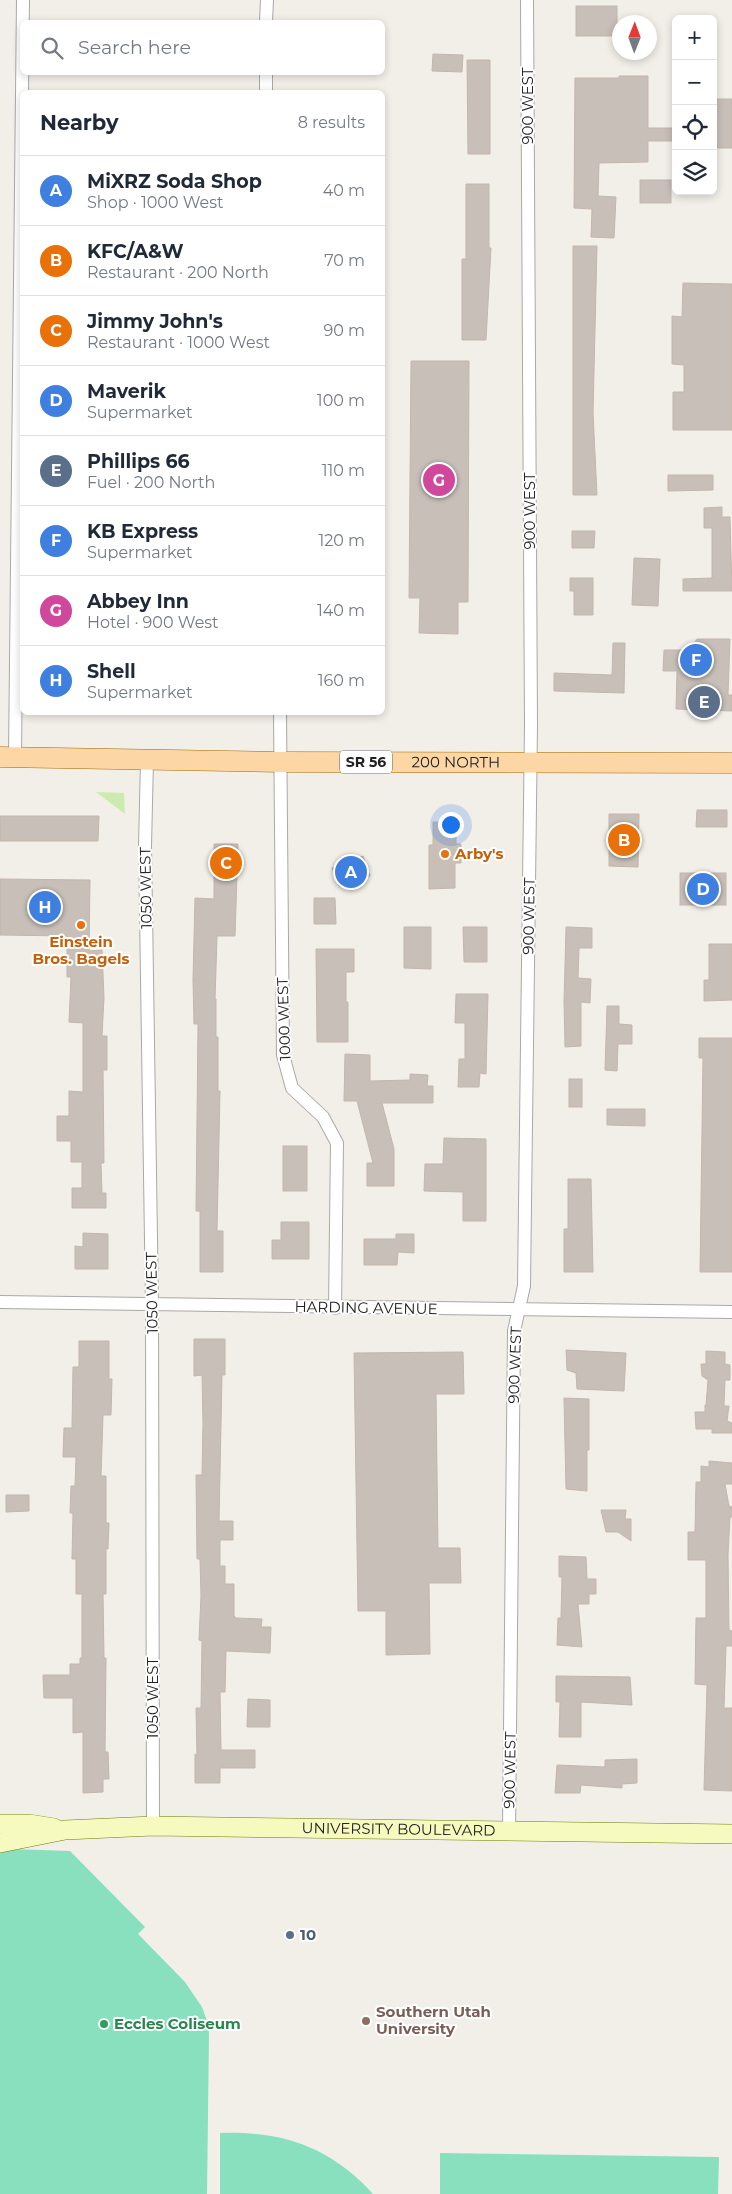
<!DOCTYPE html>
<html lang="en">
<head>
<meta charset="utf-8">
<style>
  :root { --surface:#fff; --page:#f2f2f3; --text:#1f2937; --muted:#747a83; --line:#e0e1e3; --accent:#2563eb }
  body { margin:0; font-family:Montserrat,sans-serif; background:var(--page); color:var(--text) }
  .controls { position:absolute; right:15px; top:15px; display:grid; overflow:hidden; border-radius:8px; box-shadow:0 2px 8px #0003 }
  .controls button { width:45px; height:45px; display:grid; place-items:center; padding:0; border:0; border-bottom:1px solid var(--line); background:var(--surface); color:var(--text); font:25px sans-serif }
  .compass { position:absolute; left:612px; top:15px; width:45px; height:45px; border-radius:50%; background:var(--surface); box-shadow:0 2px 8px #0003; rotate:1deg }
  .you { position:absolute; left:450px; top:824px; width:18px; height:18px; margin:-12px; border:4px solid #fff; border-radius:50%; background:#1a73e8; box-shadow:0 0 0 8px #1a73e833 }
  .badge { display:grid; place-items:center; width:32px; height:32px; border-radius:50%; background:var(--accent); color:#fff; font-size:16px; font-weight:700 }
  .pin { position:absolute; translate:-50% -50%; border:2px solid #fff; box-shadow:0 1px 5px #0006 }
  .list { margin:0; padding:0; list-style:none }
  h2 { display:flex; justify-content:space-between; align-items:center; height:65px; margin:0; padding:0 20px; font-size:21px }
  h2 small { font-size:16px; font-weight:400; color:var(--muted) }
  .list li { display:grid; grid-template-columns:32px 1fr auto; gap:15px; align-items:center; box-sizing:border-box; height:70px; padding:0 20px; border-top:1px solid var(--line) }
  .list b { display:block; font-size:19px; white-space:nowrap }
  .list p { margin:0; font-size:16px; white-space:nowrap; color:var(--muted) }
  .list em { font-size:16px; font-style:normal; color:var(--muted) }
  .icon { flex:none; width:28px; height:28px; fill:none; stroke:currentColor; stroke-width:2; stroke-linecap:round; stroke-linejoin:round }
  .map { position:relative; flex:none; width:732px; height:2194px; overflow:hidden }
  .search { position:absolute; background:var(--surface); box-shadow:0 2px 8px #0003; left:20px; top:20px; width:365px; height:55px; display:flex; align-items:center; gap:12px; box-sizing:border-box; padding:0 18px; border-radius:8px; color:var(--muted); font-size:19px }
  .panel { position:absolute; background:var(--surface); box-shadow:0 2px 8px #0003; left:20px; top:90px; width:365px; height:625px; border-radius:8px }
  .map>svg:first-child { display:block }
</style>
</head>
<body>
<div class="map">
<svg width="732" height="2194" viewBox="0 0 732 2194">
  <rect width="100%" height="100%" fill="#f2efe9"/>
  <path fill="#cdebb0" d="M96,792L124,793L125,814Z"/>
  <g fill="#88e0be">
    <path d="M11,1849L70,1851L145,1927L138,1934L185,1982L202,2007L207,2021L209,2033L207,2194H0V1853Z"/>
    <path d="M220,2133C283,2131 330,2147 373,2194H220Z"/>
    <path d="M440,2153L719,2157L718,2194H440Z"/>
  </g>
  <g fill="#c7bfb8" stroke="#c4b6ab">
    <rect x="576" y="6" width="41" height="30"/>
    <path d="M433,54L463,55L462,72L432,71Z"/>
    <path d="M467,60H490V154H468Z"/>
    <path d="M619,76H648V128H676V141H648V162L599,163L598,196L616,197L614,238L591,237L592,209L574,208L575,78H619Z"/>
    <rect x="713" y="99" width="19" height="49"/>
    <rect x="640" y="180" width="31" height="23"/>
    <path d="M466,184H489V248H491L486,340H462V259H466Z"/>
    <path d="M573,246H597L593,413L597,495H573Z"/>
    <path d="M683,283L732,284V430H673V392H684V365L672,364V316L682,317Z"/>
    <path d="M411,361H469L468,602H458V634L419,633L420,598H409Z"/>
    <path d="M668,475H713V490L668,491Z"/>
    <path d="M722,507V517H730L732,591H683V579L712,578V528H704V508Z"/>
    <path d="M572,531H595L594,548H572Z"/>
    <path d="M634,558L660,559L658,606L632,605Z"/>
    <path d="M570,578H593V615H574V591H570Z"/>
    <path d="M697,639H730L728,695H732V711L676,709L677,671H663L664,650H690Z"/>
    <path d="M613,643H625L624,693L554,691V673L612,675Z"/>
    <path d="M697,810H727V827H696Z"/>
    <path d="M609,814H639L638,867L609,866Z"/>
    <path d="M0,816H99L98,841H0Z"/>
    <path d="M433,822H456V844H461V863H455V888L429,889V845H433Z"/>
    <path d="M214,844H238L235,936H217L215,999H216V1037H218V1091H220L217,1231H223V1272H200V1211H196L198,1024H194L193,980L195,898L214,899Z"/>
    <path d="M363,856L370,876L339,886L332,868Z"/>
    <rect x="680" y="873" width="46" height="32"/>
    <path d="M0,879L90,880L89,951L102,950L104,998L102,1036H107V1070H103L104,1163H101L102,1193H106V1208H72V1188H82V1162H71V1141H57V1116H69V1091L83,1092V1023L69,1022L71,977H67V936L0,935Z"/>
    <path d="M314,898H335L336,924H314Z"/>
    <path d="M404,927H431V969L404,968Z"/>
    <path d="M463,927H487V962H464Z"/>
    <path d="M566,927L592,928V948H579L578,978L591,979L590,1003L581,1002V1046L565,1047L564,1002Z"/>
    <path d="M709,944H732V1000L704,1001V980H709Z"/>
    <path d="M316,949H354V972H346V1002H348V1042H317Z"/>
    <path d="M456,994H488L486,1074L480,1073L479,1087H458L459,1059H465V1023H455Z"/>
    <path d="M607,1006H619V1024L632,1025V1044H618L617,1071L605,1070Z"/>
    <path d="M699,1038H732V1272H700L703,1058H699Z"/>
    <path d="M345,1054L370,1055V1081L410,1080V1074L428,1075L427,1086H433V1103H382L394,1149V1186H367V1163H373L357,1101H344Z"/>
    <rect x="569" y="1079" width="13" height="28"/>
    <path d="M607,1109H645V1126L607,1125Z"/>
    <path d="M444,1138L486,1139V1221H463V1192L424,1191L425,1164H443Z"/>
    <rect x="283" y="1146" width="24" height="45"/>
    <path d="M568,1179H591L593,1272H564V1229H568Z"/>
    <path d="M281,1222H309V1259H272V1240H281Z"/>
    <path d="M83,1233L108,1234V1269H75V1246L83,1247Z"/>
    <path d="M396,1234H414V1253L398,1252L397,1265H364V1239H396Z"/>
    <path d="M194,1339H225V1375H222L219,1521H233V1540H220V1566H225V1584H234V1616L236,1618L262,1619L261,1627H271L270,1653L226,1651L225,1692H220L221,1750H255V1768H220V1783H195V1754L197,1755L196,1708H201L202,1641L199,1640L201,1596L200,1559H197L196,1475H202L203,1422L202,1375L194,1376Z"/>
    <path d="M79,1341H109V1379H112L111,1415H103L101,1476H106V1523H109L108,1549L106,1548V1594H103L104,1658H106L105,1752H108L109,1779H103V1792L83,1793V1732L73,1733V1698H44L43,1675H70V1664H80V1658H82V1594H76V1559H72L73,1513H70L71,1486H75L76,1457H63L64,1428H72L73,1367H79Z"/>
    <path d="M566,1350L626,1353L624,1391L577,1389L576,1373L567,1370Z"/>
    <path d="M706,1351L725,1352V1364L730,1365V1380H725L724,1406H729L727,1421L732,1423V1433H712V1429H696L695,1412H705V1405H706L708,1380L702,1376L701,1364H706Z"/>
    <path d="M463,1352L464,1394H436L438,1548H460L461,1583H429L430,1654L386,1655V1611H358L354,1353Z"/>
    <path d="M564,1398L589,1399V1450H587V1491L566,1489Z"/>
    <path d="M709,1461L732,1463V1484H725L729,1506L732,1507V1517H730L728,1555L729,1630L732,1631V1646H726L724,1708H732V1791L704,1790L707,1685L695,1684L696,1618H706V1560H688V1532H695L696,1482H701V1466L709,1467Z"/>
    <path d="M6,1495H29V1511L6,1512Z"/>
    <path d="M601,1510H626L625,1519H631V1541L618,1532H606Z"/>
    <path d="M559,1556L586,1557L587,1579H596V1594H589V1604H578L582,1647L557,1645L558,1618H561L562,1577H559Z"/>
    <path d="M556,1676L630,1677L632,1705L581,1702V1737H559L560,1702H556Z"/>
    <path d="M248,1699L270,1700V1727H247Z"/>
    <path d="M637,1759V1783L622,1784V1788L581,1785L580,1793H555L557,1765L605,1767V1760Z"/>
  </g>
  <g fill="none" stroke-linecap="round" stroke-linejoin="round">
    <g stroke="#a9a9a9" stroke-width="14">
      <g id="street">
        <path d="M266,22L267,0"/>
        <path d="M266,92V72"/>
        <path d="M280,712L283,1055L292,1088L323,1117L337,1143L335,1308"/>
        <path d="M15,757L23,0"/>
        <path d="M147,760L145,846L152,1305L153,1826"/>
        <path d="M0,1302L732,1312"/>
        <path d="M509,1831L514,1331L524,1286L531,724L527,0"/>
      </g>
    </g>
    <g stroke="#707d05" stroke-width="20">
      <g id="secondary">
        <path d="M0,1824H29L54,1828"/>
        <path id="s1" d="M0,1843L65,1830L153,1826L732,1834"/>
      </g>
    </g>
    <g stroke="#a06b00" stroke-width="21">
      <g id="primary">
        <path id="s2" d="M0,757L279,762L732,763"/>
      </g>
    </g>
    <use href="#street" stroke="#fff" stroke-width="12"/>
    <use href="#secondary" stroke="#f7fabf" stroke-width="19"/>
    <use href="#primary" stroke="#fcd6a4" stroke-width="20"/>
  </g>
  <g fill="#e8710a" stroke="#fff" stroke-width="2">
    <circle cx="445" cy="854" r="5"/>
    <circle cx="81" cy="925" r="5"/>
  </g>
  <circle fill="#5c6f8a" stroke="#fff" stroke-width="2" cx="290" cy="1935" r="5"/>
  <circle fill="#8d6e63" stroke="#fff" stroke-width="2" cx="366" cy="2021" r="5"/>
  <circle fill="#2e9e5b" stroke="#fff" stroke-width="2" cx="104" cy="2024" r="5"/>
  <g text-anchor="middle" stroke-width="4" stroke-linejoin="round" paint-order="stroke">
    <rect fill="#fff" stroke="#646464" stroke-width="1" x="340" y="750.5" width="52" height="23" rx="4"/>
    <g font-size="14" font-weight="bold" fill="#222">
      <text x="366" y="767">SR 56</text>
    </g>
    <g font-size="15" fill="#222" stroke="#fff">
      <text transform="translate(528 106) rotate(-90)" y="5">900 WEST</text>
      <text transform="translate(530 511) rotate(-90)" y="5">900 WEST</text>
      <text dy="5" stroke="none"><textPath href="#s2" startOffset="456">200 NORTH</textPath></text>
      <text transform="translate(146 888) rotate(-91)" y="5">1050 WEST</text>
      <text transform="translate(529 916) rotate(-89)" y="5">900 WEST</text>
      <text transform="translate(284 1019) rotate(-92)" y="5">1000 WEST</text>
      <text transform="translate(152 1293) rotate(-91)" y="5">1050 WEST</text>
      <text transform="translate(366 1308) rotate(1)" y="5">HARDING AVENUE</text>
      <text transform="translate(515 1365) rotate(-88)" y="5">900 WEST</text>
      <text transform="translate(153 1698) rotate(-90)" y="5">1050 WEST</text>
      <text transform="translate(510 1770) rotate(-89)" y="5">900 WEST</text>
      <text dy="5" stroke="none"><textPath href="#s1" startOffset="400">UNIVERSITY BOULEVARD</textPath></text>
    </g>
    <g font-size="15" font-weight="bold" fill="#c56008" stroke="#fff" text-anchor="start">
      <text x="455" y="859">Arby's</text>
      <text x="81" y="947" text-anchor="middle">Einstein<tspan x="81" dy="17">Bros. Bagels</tspan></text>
    </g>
    <g font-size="15" font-weight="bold" fill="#4e5e75" stroke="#fff" text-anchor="start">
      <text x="300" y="1940">10</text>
    </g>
    <g font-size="15" font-weight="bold" fill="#785e54" stroke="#fff" text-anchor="start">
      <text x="376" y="2017">Southern Utah<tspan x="376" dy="17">University</tspan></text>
    </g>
    <g font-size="15" font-weight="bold" fill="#27864d" stroke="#fff" text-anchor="start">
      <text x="114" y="2029">Eccles Coliseum</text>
    </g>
  </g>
</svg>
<div class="controls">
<button>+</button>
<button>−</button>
<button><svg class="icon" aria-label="locate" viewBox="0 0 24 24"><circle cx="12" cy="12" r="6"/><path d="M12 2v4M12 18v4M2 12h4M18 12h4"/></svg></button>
<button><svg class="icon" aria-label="layers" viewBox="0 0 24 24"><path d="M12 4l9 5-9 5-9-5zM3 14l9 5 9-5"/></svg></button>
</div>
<svg class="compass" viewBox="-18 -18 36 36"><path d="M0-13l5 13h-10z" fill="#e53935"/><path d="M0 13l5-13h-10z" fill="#747a83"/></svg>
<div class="you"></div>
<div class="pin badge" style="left:351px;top:872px;background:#3f7fe0">A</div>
<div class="pin badge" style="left:624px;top:840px;background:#e8710a">B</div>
<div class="pin badge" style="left:226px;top:863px;background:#e8710a">C</div>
<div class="pin badge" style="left:703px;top:889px;background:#3f7fe0">D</div>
<div class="pin badge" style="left:704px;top:702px;background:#5c6f8a">E</div>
<div class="pin badge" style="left:696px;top:660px;background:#3f7fe0">F</div>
<div class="pin badge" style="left:439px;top:480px;background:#d1479c">G</div>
<div class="pin badge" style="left:45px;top:907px;background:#3f7fe0">H</div>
<div class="search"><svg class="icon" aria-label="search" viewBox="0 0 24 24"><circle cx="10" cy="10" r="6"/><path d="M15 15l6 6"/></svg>Search here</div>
<section class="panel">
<h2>Nearby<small>8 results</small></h2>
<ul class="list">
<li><span class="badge" style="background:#3f7fe0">A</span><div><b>MiXRZ Soda Shop</b><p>Shop · 1000 West</p></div><em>40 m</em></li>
<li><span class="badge" style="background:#e8710a">B</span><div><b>KFC/A&amp;W</b><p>Restaurant · 200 North</p></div><em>70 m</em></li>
<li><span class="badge" style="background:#e8710a">C</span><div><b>Jimmy John's</b><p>Restaurant · 1000 West</p></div><em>90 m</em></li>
<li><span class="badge" style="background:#3f7fe0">D</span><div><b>Maverik</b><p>Supermarket</p></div><em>100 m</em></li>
<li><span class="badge" style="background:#5c6f8a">E</span><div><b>Phillips 66</b><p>Fuel · 200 North</p></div><em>110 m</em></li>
<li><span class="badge" style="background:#3f7fe0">F</span><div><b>KB Express</b><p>Supermarket</p></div><em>120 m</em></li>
<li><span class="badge" style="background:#d1479c">G</span><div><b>Abbey Inn</b><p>Hotel · 900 West</p></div><em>140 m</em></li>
<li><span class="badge" style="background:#3f7fe0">H</span><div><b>Shell</b><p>Supermarket</p></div><em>160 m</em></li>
</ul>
</section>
</div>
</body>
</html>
